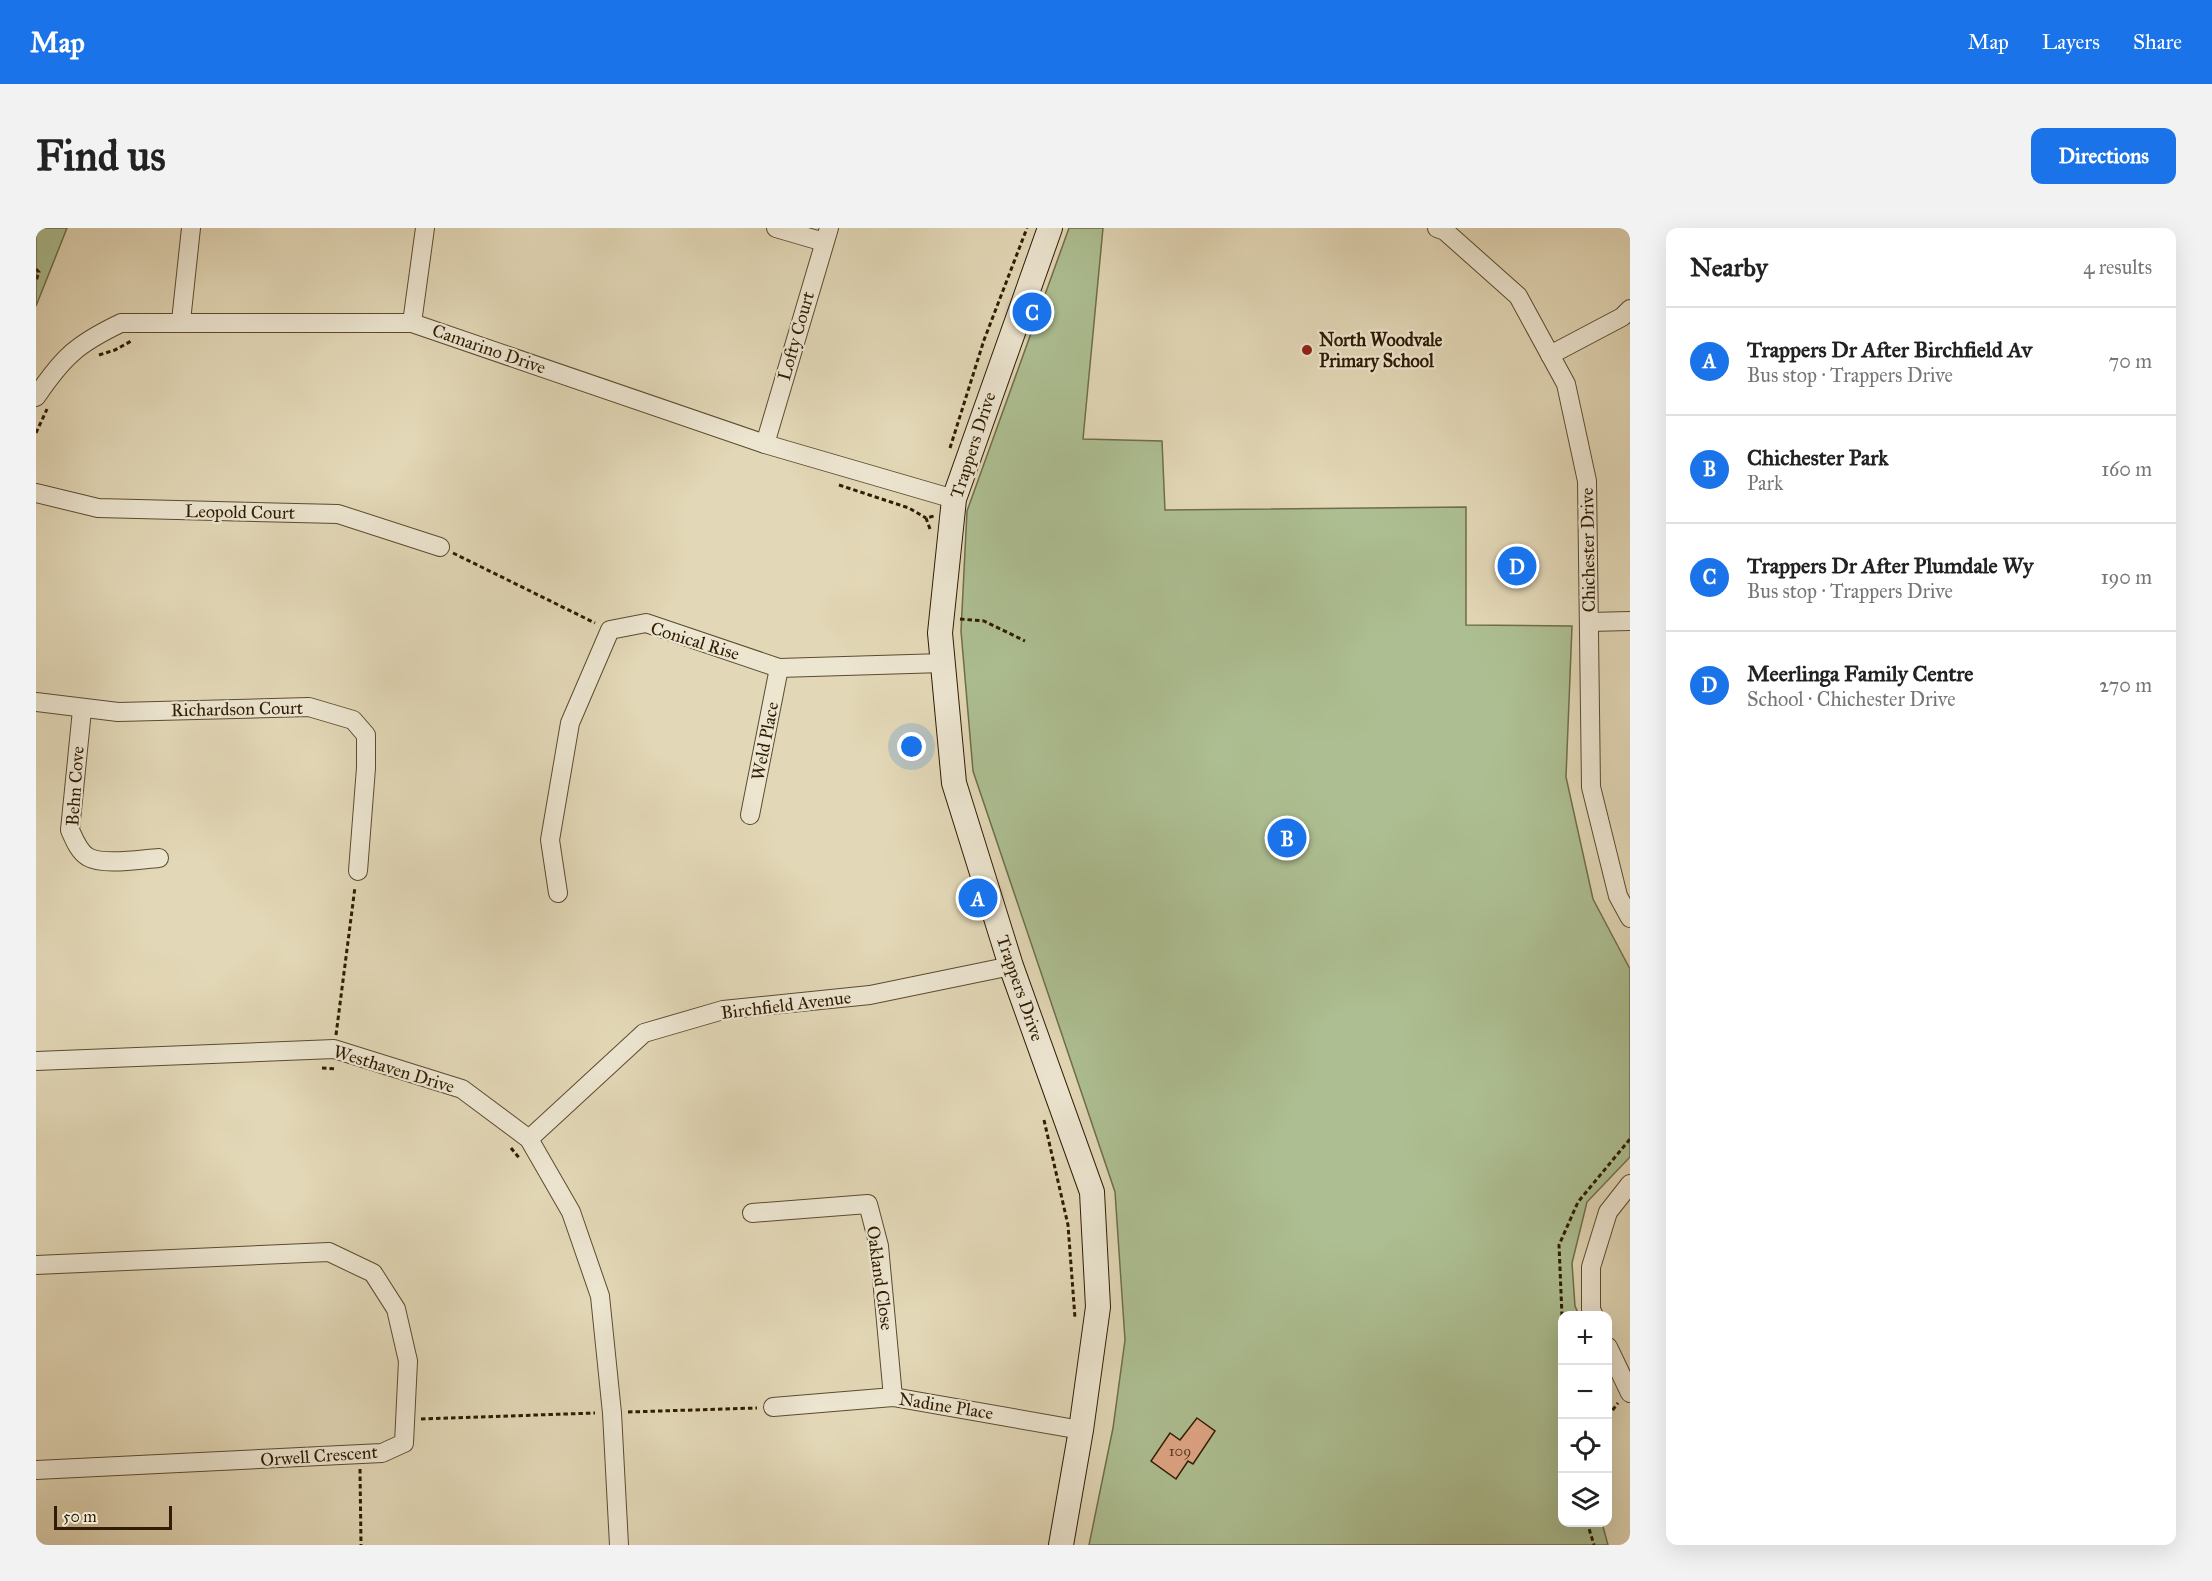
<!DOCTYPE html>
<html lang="en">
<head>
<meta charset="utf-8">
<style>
  :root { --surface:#fff; --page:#f2f2f2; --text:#222; --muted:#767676; --line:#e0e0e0; --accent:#1a73e8 }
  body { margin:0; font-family:"IM FELL Great Primer",serif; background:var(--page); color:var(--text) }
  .controls { position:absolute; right:18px; bottom:18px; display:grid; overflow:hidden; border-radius:12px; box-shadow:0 6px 24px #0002 }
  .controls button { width:54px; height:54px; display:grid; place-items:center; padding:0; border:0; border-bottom:2px solid var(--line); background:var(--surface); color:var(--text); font:30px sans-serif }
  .scale { position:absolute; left:18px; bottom:15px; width:118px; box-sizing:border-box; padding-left:6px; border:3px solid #2f1c02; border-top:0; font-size:16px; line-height:21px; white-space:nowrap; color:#2f1c02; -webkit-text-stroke:4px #ece5d0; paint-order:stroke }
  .you { position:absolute; left:876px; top:519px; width:21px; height:21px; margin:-15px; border:4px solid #fff; border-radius:50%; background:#1a73e8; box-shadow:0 0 0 9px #1a73e833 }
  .badge { display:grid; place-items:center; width:39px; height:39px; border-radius:50%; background:var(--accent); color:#fff; font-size:20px; font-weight:700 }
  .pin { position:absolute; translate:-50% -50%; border:3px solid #fff; box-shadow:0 2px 6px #0006 }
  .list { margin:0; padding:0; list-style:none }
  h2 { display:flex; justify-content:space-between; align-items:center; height:78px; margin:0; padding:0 24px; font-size:26px }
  h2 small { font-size:20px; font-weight:400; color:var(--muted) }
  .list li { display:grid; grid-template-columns:39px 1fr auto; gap:18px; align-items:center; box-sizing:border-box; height:108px; padding:0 24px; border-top:2px solid var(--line) }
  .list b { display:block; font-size:22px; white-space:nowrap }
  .list p { margin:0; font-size:20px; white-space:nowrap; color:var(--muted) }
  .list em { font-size:20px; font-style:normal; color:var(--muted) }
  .icon { flex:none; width:33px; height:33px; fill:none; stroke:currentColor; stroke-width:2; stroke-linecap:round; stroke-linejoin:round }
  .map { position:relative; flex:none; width:1594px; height:1317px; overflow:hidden; border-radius:12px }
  header { display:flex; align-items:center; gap:36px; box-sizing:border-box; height:84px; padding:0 30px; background:var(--accent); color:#fff }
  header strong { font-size:28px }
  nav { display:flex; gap:33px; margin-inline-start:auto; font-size:21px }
  .intro { display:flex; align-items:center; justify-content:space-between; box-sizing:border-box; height:144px; padding:0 36px }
  h1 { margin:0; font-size:42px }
  .button { padding:15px 27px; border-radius:12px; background:var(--accent); color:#fff; font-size:21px; font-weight:700 }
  main { display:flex; gap:36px; padding:0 36px }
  aside { flex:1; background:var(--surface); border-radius:12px; box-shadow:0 6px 24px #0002 }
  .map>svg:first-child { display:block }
</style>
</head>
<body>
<header>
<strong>Map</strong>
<nav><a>Map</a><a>Layers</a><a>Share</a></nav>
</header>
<div class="intro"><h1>Find us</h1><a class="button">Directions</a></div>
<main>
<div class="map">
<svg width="1594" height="1317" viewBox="0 0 1594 1317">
  <rect width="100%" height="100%" fill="#e2d7b6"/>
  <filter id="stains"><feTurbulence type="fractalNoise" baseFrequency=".00333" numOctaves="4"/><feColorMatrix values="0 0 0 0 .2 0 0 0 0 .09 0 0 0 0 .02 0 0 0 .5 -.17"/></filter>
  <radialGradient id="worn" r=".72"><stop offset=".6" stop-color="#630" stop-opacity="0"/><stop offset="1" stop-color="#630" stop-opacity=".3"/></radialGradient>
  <g fill="#adbf92" stroke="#6e6e4a" stroke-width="1.5">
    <path d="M0,0H31L0,78Z"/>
    <path d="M1033,0H1067L1047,211L1126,213L1129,282L1430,279V397L1536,398L1530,549L1557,671L1594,741V929L1551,974L1536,1035L1539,1078L1543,1087L1526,1088V1294L1566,1295L1572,1317H1053L1077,1200L1089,1112L1079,964L937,543L925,403L931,283Z"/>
  </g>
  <path fill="#dfa686" stroke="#2f1c02" stroke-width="1.5" d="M1161,1190L1179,1203L1157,1236L1152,1233L1140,1251L1115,1233L1134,1205L1144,1212Z"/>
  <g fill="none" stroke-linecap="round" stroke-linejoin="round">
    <g stroke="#5c4b2f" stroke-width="20">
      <g id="minor">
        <path d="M740,0L788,14"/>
        <path d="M1401,0L1409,3L1482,68L1530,156L1551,253L1555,559L1582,668L1594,690"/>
        <path d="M145,93L155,0"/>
        <path d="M376,95L389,0"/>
        <path d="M1514,127L1586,89L1594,81"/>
        <path d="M0,169C27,129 41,116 85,95H376L729,216L918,271"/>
        <path d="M729,216L793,0"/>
        <path d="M0,265L62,280L302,286L404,319"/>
        <path d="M1553,394L1594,393"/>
        <path d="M0,474L82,484L273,479L317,492L330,507V540L322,643"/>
        <path d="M46,482L34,602C38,611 43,624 52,629C67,638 106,631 123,630"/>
        <path d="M714,587L743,440"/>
        <path d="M522,665L514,612L534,495L574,402L610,395L743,440L907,435"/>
        <path d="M0,833L298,821L426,861L493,911L535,984L564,1068L576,1185L583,1317"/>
        <path d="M493,911L608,805L687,782L834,767L975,738"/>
        <path d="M716,985L832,976L843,1018L857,1169"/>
        <path d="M0,1037L293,1024L337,1045L360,1081L372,1133L368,1215L346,1225L0,1242"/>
        <path d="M1558,1088L1555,1081V1039L1572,984L1594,956"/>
        <path d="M1572,1119L1594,1165"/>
        <path d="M737,1179L857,1169L1045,1202"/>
      </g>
    </g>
    <g stroke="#2f1c02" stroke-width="26">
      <path id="secondary" d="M1014,0L918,271L904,405L918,555L975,738L1056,964L1062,1079L1045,1202L1025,1317"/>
    </g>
    <g stroke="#2f1c02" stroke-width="3" stroke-dasharray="4.5 3" stroke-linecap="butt">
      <path d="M0,41L3,44L0,53"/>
      <path d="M63,127L79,122L97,112"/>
      <path d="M0,205L11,181"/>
      <path d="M914,220L948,112L991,0"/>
      <path d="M803,257L873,280L890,290"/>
      <path d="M894,301L890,290L898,288"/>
      <path d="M417,325L559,395"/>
      <path d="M924,391L948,393L989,413"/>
      <path d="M300,807L319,659"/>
      <path d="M286,840L300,841"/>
      <path d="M1008,892L1032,997L1039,1090"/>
      <path d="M475,920L484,931"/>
      <path d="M1526,1088L1523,1017L1542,974L1594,911"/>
      <path d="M592,1184L721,1180"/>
      <path d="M1572,1188L1582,1175"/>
      <path d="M385,1191L559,1185"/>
      <path d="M324,1241L325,1317"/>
      <path d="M1551,1294L1558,1317"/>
    </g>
    <use href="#minor" stroke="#ece5d0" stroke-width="18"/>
    <use href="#secondary" stroke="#ece5d0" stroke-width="24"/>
  </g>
  <circle fill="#8f2418" stroke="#ece5d0" stroke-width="2" cx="1271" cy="122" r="6"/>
  <g text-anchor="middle" stroke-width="4.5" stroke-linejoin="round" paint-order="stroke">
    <g font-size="15" fill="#5b3e23">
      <text x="1144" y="1228">109</text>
    </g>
    <g font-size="18" fill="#2f1c02" stroke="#ece5d0">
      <text transform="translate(760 108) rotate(-74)" y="6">Lofty Court</text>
      <text transform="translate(453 121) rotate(19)" y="6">Camarino Drive</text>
      <text transform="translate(937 217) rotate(-72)" y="6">Trappers Drive</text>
      <text transform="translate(204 284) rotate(1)" y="6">Leopold Court</text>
      <text transform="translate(1552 322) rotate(-91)" y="6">Chichester Drive</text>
      <text transform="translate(659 413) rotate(17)" y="6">Conical Rise</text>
      <text transform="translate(201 481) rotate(-1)" y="6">Richardson Court</text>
      <text transform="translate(729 513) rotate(-79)" y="6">Weld Place</text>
      <text transform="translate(39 558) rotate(-86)" y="6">Behn Cove</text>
      <text transform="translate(984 760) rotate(71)" y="6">Trappers Drive</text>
      <text transform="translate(750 777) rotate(-7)" y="6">Birchfield Avenue</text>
      <text transform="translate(358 841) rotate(17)" y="6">Westhaven Drive</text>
      <text transform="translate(844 1050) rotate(82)" y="6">Oakland Close</text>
      <text transform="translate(910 1178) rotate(9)" y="6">Nadine Place</text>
      <text transform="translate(283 1228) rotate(-4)" y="6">Orwell Crescent</text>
    </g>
    <g font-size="18" font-weight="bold" fill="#2f1c02" stroke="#ece5d0" text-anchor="start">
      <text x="1283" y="118">North Woodvale<tspan x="1283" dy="21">Primary School</tspan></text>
    </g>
  </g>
  <rect width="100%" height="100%" filter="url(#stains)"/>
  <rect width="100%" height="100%" fill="url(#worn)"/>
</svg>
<div class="controls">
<button>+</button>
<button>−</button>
<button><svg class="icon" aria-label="locate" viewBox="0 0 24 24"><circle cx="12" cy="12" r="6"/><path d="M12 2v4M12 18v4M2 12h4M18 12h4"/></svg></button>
<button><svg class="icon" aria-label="layers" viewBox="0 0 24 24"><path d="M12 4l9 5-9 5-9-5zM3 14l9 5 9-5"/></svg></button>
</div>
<div class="scale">50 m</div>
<div class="you"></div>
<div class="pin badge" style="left:942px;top:670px">A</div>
<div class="pin badge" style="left:1251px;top:610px">B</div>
<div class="pin badge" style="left:996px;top:84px">C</div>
<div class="pin badge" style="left:1481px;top:338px">D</div>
</div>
<aside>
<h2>Nearby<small>4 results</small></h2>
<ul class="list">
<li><span class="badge">A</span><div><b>Trappers Dr After Birchfield Av</b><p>Bus stop · Trappers Drive</p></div><em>70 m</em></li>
<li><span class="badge">B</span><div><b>Chichester Park</b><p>Park</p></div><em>160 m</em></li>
<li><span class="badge">C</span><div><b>Trappers Dr After Plumdale Wy</b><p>Bus stop · Trappers Drive</p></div><em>190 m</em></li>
<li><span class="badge">D</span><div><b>Meerlinga Family Centre</b><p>School · Chichester Drive</p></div><em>270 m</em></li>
</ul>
</aside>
</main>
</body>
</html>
